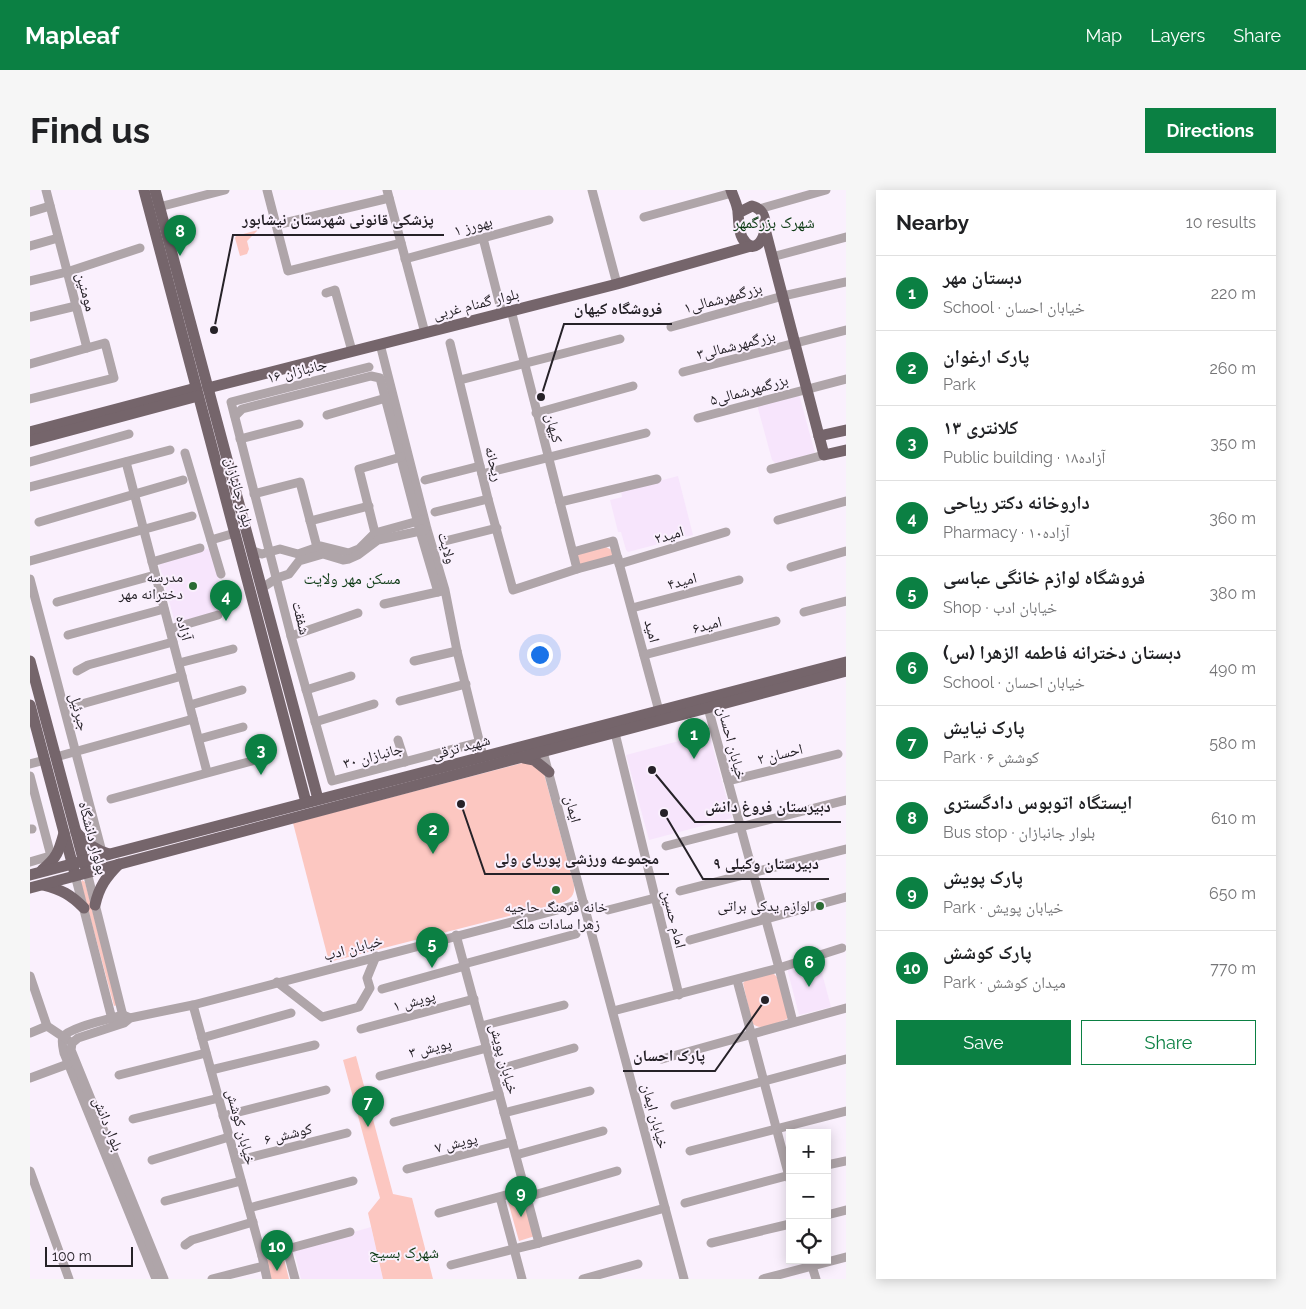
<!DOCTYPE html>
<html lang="en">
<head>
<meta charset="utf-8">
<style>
  :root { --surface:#fff; --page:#f6f6f6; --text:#202124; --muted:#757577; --line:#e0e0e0; --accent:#0b8043 }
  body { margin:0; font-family:Raleway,"Noto Naskh Arabic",sans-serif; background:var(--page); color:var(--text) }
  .controls { position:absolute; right:15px; bottom:15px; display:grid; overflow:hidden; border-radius:0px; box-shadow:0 2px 12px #0003 }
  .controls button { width:45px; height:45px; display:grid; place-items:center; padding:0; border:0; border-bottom:1px solid var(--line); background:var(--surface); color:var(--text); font:25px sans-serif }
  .scale { position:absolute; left:15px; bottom:12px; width:88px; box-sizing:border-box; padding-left:5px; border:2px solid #262228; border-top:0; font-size:14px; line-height:18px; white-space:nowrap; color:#262228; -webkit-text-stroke:4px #faf0fd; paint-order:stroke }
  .you { position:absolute; left:509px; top:464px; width:18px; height:18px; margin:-12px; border:4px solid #fff; border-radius:50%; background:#1a73e8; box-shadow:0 0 0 8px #1a73e833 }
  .badge { display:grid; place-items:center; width:32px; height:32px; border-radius:50%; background:var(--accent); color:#fff; font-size:16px; font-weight:700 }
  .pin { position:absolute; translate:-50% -41px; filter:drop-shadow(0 1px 2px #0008) }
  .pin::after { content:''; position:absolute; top:26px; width:18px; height:15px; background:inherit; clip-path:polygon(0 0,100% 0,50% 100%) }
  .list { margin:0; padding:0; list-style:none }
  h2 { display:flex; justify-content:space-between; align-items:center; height:65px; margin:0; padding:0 20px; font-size:21px }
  h2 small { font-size:16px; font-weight:400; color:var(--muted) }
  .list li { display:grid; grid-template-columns:32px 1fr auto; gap:15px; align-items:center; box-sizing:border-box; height:75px; padding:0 20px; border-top:1px solid var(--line) }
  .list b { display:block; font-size:19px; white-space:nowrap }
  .list p { margin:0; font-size:16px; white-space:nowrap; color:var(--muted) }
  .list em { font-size:16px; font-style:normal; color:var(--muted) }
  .actions { display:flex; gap:10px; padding:15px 20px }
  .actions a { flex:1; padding:11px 0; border:1px solid var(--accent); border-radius:0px; text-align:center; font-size:18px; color:var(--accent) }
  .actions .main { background:var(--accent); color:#fff }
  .icon { flex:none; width:28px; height:28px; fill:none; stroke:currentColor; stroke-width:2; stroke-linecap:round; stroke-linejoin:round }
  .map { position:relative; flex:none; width:816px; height:1089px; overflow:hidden; border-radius:0px }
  header { display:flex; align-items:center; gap:30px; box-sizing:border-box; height:70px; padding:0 25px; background:var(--accent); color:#fff }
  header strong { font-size:24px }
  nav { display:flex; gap:28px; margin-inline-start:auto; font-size:18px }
  .intro { display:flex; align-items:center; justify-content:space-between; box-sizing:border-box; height:120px; padding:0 30px }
  h1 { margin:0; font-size:35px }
  .button { padding:12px 22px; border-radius:0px; background:var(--accent); color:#fff; font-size:18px; font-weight:700 }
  main { display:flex; gap:30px; padding:0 30px }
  aside { flex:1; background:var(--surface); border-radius:0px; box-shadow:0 2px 12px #0003 }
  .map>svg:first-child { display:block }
</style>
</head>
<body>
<header>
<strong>Mapleaf</strong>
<nav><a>Map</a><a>Layers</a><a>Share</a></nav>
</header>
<div class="intro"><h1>Find us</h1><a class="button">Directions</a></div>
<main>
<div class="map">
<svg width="816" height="1089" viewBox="0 0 816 1089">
  <rect width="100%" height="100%" fill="#faf0fd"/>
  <g fill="#f7e5fc">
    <path d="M769,204L785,263L746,274L742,270L727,215Z"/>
    <path d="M648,286L663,345L598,362L596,360L591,342H588L580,310L592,307L591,301Z"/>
    <path d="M180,358L197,419L145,433L129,374Z"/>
    <path d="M679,543L702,628L619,650L596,565Z"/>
    <path d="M788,768L801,817L769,825L757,778Z"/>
    <path d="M341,1037L353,1089H271L264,1061L265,1059Z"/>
  </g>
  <g fill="#fcc7c1">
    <path d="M228,40L217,51L219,59L217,64L210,66L205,48L206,46Z"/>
    <path d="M576,357L582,360V366L549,375L546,367L549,364Z"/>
    <path d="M500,571L513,580L544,695C545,704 542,708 534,712L299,772L263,633Z"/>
    <path d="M52,690L55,692L87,815L84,816L51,693Z"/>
    <path d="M740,784H744L747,787L758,824V828L755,830C745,833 730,842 722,833L713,793L716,790Z"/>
    <path d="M326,866L363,1004L382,1008L403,1089H353L338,1023L350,1008L313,870Z"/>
    <path d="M493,1003L505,1046L489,1051L477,1008Z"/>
    <path d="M250,1065L254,1069L259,1089H240L236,1070Z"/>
  </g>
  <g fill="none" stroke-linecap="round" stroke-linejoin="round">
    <g stroke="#afa5a9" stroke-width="9">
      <path d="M237,0L258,81L371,53"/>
      <path d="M357,0L395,143"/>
      <path d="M562,0L587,94"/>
      <path d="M129,17L195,0"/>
      <path d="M729,19L796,0"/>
      <path d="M0,22L20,16"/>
      <path d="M614,27L702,3"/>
      <path d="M246,35L359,8"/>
      <path d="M453,48L472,123"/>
      <path d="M0,56L28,48"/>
      <path d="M742,67L816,47"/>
      <path d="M375,69L519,30"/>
      <path d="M0,91L37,82L110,58"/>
      <path d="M296,103L305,100L322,161"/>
      <path d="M481,120L547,379L588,368"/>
      <path d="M0,127L46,116"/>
      <path d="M641,137L753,106L816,92"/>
      <path d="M420,153L458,309L483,400L547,379"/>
      <path d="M350,154L397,339L415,400L427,461L453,566"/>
      <path d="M0,174L57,158"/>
      <path d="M339,177L201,212L261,446L302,591L450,552"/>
      <path d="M653,182L816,140"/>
      <path d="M430,190L590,149"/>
      <path d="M0,209L84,188L75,153L57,158L16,0"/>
      <path d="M506,223L603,196"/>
      <path d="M297,225L356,208"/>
      <path d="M205,226L212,219L341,186L350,188L390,341L408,402"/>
      <path d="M668,228L816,189"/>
      <path d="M210,249L269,234"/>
      <path d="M155,263L191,384"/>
      <path d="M0,272L99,244"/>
      <path d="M96,272L177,582"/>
      <path d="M741,279L794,265"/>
      <path d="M452,284L616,243"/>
      <path d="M395,290L450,276"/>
      <path d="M0,297L140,260"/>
      <path d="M224,304L270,292L287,357"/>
      <path d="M530,312L627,289"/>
      <path d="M405,322L458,309"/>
      <path d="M748,330L816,311"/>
      <path d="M280,331L339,316"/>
      <path d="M9,332L153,290"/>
      <path d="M345,343L329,279L371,267"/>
      <path d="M181,350L205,343"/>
      <path d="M415,351L467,338"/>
      <path d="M223,361L232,364L250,359L268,364L291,356L319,363L329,359L345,343L392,330"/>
      <path d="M543,362L583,351L629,521"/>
      <path d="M0,371L162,326"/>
      <path d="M122,372L170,358"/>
      <path d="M589,374L696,342"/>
      <path d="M761,377L816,361"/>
      <path d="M0,389L72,662"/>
      <path d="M232,398L247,388L259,384L269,371L293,364L313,370L319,369L328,365L348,350L395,340"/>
      <path d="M27,412L125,385"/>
      <path d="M354,414L412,401"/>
      <path d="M602,418L709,390"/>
      <path d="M774,422L816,411"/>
      <path d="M140,439L188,425"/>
      <path d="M38,445L134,419"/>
      <path d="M261,446L328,423"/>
      <path d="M614,465L746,431"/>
      <path d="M384,471L427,461"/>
      <path d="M149,473L203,459"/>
      <path d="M47,481L58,475L143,452"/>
      <path d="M276,500L321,486"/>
      <path d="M370,511L436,494"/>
      <path d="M677,514L749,778L812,758"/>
      <path d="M48,515L152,486"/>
      <path d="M160,515L212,500"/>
      <path d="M285,532L344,514"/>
      <path d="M585,543L649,805"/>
      <path d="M169,549L213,537"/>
      <path d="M368,550L375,572"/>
      <path d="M513,562L654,1089"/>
      <path d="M26,567L163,529"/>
      <path d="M0,574L15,570"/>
      <path d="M0,586L21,666"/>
      <path d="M698,591L808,564"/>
      <path d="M81,609L222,571"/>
      <path d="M0,639H2"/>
      <path d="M636,656L816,610"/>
      <path d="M0,672L27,664"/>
      <path d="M57,682L94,830"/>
      <path d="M45,685L83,833"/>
      <path d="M650,701L816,659"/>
      <path d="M578,720L625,708"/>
      <path d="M426,745L495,1000"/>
      <path d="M660,750L816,707"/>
      <path d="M434,774L546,744"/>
      <path d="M0,786L17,836"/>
      <path d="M707,790L760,990"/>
      <path d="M247,792L292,827L329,817L340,798L337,788L346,766"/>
      <path d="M352,799L435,776"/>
      <path d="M163,815L232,1066"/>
      <path d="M583,821L749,778L763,832"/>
      <path d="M100,828L93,825C81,829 39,837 33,847C31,851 33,858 34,863L126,1089"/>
      <path d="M451,836L534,815"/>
      <path d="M331,839L444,809"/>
      <path d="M0,843L17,836L38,850"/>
      <path d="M172,848L261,823"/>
      <path d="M632,869L816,818"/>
      <path d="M181,880L285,855"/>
      <path d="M463,881L544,858"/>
      <path d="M89,885L176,863"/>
      <path d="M350,886L457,858"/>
      <path d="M0,888L38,874"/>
      <path d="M645,915L816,869"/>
      <path d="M474,923L560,901"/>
      <path d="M193,926L296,900"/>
      <path d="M103,929L189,908"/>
      <path d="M364,932L469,904"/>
      <path d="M660,961L816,921"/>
      <path d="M486,965L573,941"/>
      <path d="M122,970L199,947"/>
      <path d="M206,971L317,943"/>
      <path d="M797,975L816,971"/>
      <path d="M377,979L482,952"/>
      <path d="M0,981L39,1089"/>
      <path d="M497,1007L587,981"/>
      <path d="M135,1011L211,991"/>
      <path d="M655,1013L760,985"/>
      <path d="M219,1018L323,991"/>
      <path d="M409,1023L495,1000L509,1053L484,1059L470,1007"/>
      <path d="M797,1025L816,1020"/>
      <path d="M509,1053L635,1018"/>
      <path d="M681,1053L760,1034"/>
      <path d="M155,1055L162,1050L223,1032"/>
      <path d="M257,1059L320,1042"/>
      <path d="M780,1070L786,1089"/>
      <path d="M421,1075L484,1059L492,1089"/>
      <path d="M134,1089L41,860L42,853L48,848L94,833L100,828L163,815L554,713"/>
      <path d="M182,1089L234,1076"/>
      <path d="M237,1089L232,1066L257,1059L265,1089"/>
      <path d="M553,1089L608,1074"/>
      <path d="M733,1089L816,1067"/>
    </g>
    <g stroke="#75656b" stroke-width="11">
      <path d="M114,0L276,612"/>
      <path d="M125,0L288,609"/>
      <path d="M701,0C703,7 708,15 708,23C709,32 708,45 716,53C732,69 747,22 722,16L708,23"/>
      <path d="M736,43L794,265L816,260"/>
      <path d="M178,198L587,94L721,56"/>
      <path d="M0,242L166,198"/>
      <path d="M789,246L816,240"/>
      <path d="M0,251L168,206"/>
      <path d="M0,471L55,676"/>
      <path d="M0,515L44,680"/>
      <path d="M494,568L504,570L519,582"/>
      <path d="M46,642C55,653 65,660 79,664"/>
      <path d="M12,680C27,668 29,661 34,643"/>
      <path d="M0,685L816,472"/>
      <path d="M13,695C32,700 40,704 54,718"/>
      <path d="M0,698L816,481"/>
      <path d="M65,715C69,697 76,687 89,674"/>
    </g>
  </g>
  <g fill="#2a6a33" stroke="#faf0fd" stroke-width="2">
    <circle cx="163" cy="396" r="5"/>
    <circle cx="526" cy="700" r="5"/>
    <circle cx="790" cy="716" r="5"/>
  </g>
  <g text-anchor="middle" stroke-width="4" stroke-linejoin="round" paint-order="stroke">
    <g font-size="15" fill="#262228" stroke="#faf0fd">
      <text transform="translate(443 36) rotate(-15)" y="5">بهورز ۱</text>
      <text transform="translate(56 102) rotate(75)" y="5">مومنین</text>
      <text transform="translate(693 108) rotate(-15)" y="5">بزرگمهرشمالی۱</text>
      <text transform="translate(446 114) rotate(-14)" y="5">بلوار گمنام غربی</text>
      <text transform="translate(706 155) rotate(-14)" y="5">بزرگمهرشمالی۳</text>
      <text transform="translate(267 181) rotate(-14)" y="5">جانبازان ۱۶</text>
      <text transform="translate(719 200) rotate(-15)" y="5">بزرگمهرشمالی۵</text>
      <text transform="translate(524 238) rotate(76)" y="5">کیهان</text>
      <text transform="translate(464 274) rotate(77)" y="5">ریحانه</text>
      <text transform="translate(209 302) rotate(75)" y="5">بلوار جانبازان</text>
      <text transform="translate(639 345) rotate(-17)" y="5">امید۲</text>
      <text transform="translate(417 358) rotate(74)" y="5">ولایت</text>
      <text transform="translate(652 391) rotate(-15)" y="5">امید۴</text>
      <text transform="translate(271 428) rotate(76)" y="5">شفقت</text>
      <text transform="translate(677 435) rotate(-15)" y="5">امید۶</text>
      <text transform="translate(154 438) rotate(75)" y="5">آزاده</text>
      <text transform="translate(622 441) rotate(75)" y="5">امید</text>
      <text transform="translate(49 522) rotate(75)" y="5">جبرئیل</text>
      <text transform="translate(702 553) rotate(75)" y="5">خیابان احسان</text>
      <text transform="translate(431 557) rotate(-15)" y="5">شهید ترقی</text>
      <text transform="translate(750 564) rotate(-14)" y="5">احسان ۲</text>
      <text transform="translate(343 566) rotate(-15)" y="5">جانبازان ۳۰</text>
      <text transform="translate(543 619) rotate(75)" y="5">ایمان</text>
      <text transform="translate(63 648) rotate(75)" y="5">بولوار دانشگاه</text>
      <text transform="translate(644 729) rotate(76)" y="5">امام حسین</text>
      <text transform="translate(323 758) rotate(-15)" y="5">خیابان ادب</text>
      <text transform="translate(384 811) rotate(-15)" y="5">پویش ۱</text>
      <text transform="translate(400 858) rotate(-14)" y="5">پویش ۳</text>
      <text transform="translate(474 869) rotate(75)" y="5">خیابان پویش</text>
      <text transform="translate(625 926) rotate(75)" y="5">خیابان ایمان</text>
      <text transform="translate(78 934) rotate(68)" y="5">بلوار دانش</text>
      <text transform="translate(211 937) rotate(75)" y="5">خیابان کوشش</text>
      <text transform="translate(258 944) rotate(-14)" y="5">کوشش ۶</text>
      <text transform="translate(426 953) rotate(-14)" y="5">پویش ۷</text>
    </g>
    <g font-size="15" fill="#262228" stroke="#faf0fd" text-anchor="end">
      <text x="153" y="392">مدرسه<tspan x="153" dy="17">دخترانه مهر</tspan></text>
      <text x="780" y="721">لوازم یدکی براتی</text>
      <text x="526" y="722" text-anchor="middle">خانه فرهنگ حاجیه<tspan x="526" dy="17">زهرا سادات ملک</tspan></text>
    </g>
    <g font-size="16" fill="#0c3a14" stroke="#faf0fd">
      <text x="744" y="38">شهرک بزرگمهر</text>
      <text x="322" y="394">مسکن مهر ولایت</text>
      <text x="374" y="1068">شهرک بسیج</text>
    </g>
  </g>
  <path fill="none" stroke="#262228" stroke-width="2" d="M184 140L203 45H414M511 207L534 134H642M622 580L665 632H811M431 614L455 684H639M634 623L673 689H799M735 810L685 881H593"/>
  <g fill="#262228" stroke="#faf0fd" stroke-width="2">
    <circle cx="184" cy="140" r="5"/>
    <circle cx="511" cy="207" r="5"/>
    <circle cx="622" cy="580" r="5"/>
    <circle cx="431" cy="614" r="5"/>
    <circle cx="634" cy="623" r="5"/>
    <circle cx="735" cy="810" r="5"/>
  </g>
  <g font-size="16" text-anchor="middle" font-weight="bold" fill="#262228" stroke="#faf0fd" stroke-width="4" stroke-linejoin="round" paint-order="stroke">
    <text x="308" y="35">پزشکی قانونی شهرستان نیشابور</text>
    <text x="588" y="124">فروشگاه کیهان</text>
    <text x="738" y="622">دبیرستان فروغ دانش</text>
    <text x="547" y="674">مجموعه ورزشی پوریای ولی</text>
    <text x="736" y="679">دبیرستان وکیلی ۹</text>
    <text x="639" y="871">پارک احسان</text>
  </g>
</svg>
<div class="controls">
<button>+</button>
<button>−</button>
<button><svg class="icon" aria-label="locate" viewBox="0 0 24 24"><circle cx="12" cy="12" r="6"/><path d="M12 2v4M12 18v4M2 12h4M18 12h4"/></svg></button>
</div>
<div class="scale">100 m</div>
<div class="you"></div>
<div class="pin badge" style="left:664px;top:569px">1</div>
<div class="pin badge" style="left:403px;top:664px">2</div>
<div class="pin badge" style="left:231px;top:585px">3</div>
<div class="pin badge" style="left:196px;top:431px">4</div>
<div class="pin badge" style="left:402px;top:778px">5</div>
<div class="pin badge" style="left:779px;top:797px">6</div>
<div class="pin badge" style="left:338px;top:937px">7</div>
<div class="pin badge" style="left:150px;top:66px">8</div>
<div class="pin badge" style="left:491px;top:1027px">9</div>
<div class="pin badge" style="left:247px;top:1081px">10</div>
</div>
<aside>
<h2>Nearby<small>10 results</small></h2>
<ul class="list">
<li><span class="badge">1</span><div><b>دبستان مهر</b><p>School · خیابان احسان</p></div><em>220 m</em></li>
<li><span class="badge">2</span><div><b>پارک ارغوان</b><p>Park</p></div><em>260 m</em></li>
<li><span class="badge">3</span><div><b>کلانتری ۱۳</b><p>Public building · آزاده۱۸</p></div><em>350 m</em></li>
<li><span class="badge">4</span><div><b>داروخانه دکتر ریاحی</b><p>Pharmacy · آزاده۱۰</p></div><em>360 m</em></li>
<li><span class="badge">5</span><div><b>فروشگاه لوازم خانگی عباسی</b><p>Shop · خیابان ادب</p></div><em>380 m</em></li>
<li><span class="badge">6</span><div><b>دبستان دخترانه فاطمه الزهرا (س)</b><p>School · خیابان احسان</p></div><em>490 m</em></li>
<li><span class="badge">7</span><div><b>پارک نیایش</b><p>Park · کوشش ۶</p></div><em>580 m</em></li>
<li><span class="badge">8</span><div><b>ایستگاه اتوبوس دادگستری</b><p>Bus stop · بلوار جانبازان</p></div><em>610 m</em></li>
<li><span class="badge">9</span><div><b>پارک پویش</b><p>Park · خیابان پویش</p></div><em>650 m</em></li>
<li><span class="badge">10</span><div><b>پارک کوشش</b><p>Park · میدان کوشش</p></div><em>770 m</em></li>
</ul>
<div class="actions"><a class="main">Save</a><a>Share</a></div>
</aside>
</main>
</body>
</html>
